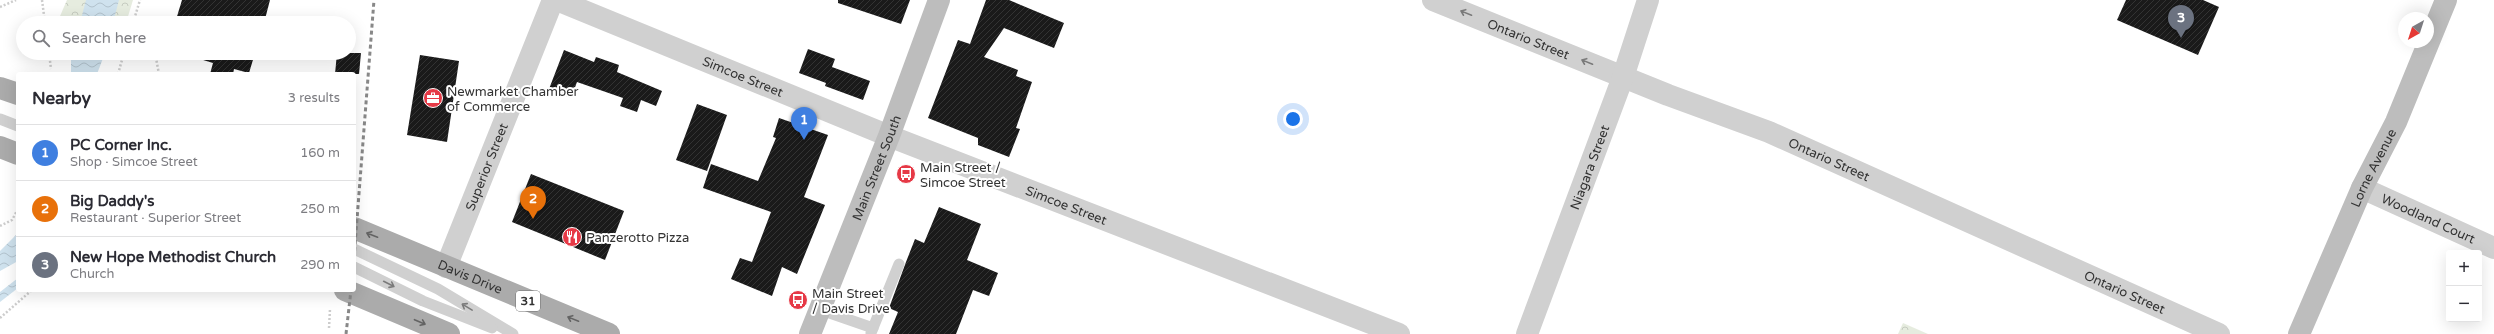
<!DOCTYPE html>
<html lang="en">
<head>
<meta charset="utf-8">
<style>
  :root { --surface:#fff; --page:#f7f7f7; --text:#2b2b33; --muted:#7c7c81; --line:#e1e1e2; --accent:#1a73e8 }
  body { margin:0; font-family:"Varela Round",sans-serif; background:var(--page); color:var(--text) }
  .controls { position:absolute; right:12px; bottom:12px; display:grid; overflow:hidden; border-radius:4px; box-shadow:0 4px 16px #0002 }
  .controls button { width:36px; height:36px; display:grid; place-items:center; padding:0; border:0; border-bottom:1px solid var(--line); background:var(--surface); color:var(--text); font:20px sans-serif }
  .compass { position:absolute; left:2398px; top:12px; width:36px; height:36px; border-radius:50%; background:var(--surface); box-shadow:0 4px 16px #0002; rotate:219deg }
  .you { position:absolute; left:1293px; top:119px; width:14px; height:14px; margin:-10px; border:3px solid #fff; border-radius:50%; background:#1a73e8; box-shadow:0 0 0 6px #1a73e833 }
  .badge { display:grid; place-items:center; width:26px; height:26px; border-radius:50%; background:var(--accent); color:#fff; font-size:13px; font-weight:700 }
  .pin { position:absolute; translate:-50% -33px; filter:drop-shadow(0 1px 2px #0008) }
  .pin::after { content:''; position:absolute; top:21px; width:14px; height:12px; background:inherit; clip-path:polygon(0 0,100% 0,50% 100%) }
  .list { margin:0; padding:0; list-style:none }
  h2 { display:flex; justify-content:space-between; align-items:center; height:52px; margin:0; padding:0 16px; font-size:17px }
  h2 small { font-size:13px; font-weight:400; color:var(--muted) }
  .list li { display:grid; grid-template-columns:26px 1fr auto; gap:12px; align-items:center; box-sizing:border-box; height:56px; padding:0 16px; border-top:1px solid var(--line) }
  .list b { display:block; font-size:15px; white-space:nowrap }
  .list p { margin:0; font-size:13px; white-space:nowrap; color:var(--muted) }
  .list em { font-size:13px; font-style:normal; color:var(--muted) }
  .icon { flex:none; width:22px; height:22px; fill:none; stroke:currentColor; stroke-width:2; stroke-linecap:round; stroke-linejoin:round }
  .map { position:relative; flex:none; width:2494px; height:334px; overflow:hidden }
  .search { position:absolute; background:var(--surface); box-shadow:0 4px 16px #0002; left:16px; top:16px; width:340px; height:44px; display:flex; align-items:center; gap:10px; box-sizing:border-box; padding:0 14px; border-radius:22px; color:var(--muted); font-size:15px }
  .panel { position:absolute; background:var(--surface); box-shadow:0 4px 16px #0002; left:16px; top:72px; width:340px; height:220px; border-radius:4px }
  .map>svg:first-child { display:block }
</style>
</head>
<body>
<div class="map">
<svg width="2494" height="334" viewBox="0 0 2494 334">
  <defs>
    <pattern id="forest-crowns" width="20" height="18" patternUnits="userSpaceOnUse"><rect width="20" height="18" fill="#e6ecdf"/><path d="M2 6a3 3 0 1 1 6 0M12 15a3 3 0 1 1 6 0" fill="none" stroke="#c6cbc0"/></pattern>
    <pattern id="water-waves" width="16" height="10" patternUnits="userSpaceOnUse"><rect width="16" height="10" fill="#cfe2ee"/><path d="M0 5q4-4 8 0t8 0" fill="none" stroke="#b2c2cd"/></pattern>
    <pattern id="building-hatch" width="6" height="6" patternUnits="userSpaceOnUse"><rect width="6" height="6" fill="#1a1a1a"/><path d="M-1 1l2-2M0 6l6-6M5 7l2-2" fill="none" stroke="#333"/></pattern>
  </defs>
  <rect width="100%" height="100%" fill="#fff"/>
  <g fill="url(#forest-crowns)">
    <path d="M67,0H133L126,23H57Z"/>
    <path d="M1903,323L1928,334H1898Z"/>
  </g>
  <g fill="url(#water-waves)">
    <path d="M86,0H119L113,23H80Z"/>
    <path d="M71,53H105L97,74H71Z"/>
    <path d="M18,233V261L0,271V251Z"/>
    <path d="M18,278V288L0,302V292Z"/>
  </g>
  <g fill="url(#building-hatch)">
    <path d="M182,0H270L264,23H175Z"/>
    <path d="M838,0H910L901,24L838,3Z"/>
    <path d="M986,0H1009L1064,23L1054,48L1004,28L984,57L1018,70L1016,76L1032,82L1016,128L1020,129L1009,157L978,145V138L928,118L958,40L970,44Z"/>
    <path d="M2126,0H2203L2219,7L2198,55L2117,20Z"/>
    <path d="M808,49L835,59L832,67L870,81L863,100L825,86L826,83L799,73Z"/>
    <path d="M564,50L594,62L596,57L619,65L617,72L662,91L656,106L641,100L637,112L620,106L623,98L577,82L571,98L549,89Z"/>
    <path d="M180,53H255L249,73L234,69L233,74H210L213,63Z"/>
    <path d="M337,53H361L359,74H335Z"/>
    <path d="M420,55L459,61L447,142L407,135Z"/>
    <path d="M697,104L727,115L707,171L676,160Z"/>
    <path d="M779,118L828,135L804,197L825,205L797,274L782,267L772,296L731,279L740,258L752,262L771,212L703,188L711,164L758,181L776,138L773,137Z"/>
    <path d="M531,174L624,211L605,260L512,222Z"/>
    <path d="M939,207L981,224L967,260L998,273L989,296L973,290L956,334H889L898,312L889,308L906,262L915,239L924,243Z"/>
  </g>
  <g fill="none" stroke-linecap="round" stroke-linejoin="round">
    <g stroke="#cdcdcd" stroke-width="2.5" stroke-dasharray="2 2" stroke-linecap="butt">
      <path d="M42,0L45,23"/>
      <path d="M0,7L16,0"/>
      <path d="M133,23L140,0"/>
      <path d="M49,53L51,69"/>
      <path d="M155,53L159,74"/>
      <path d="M118,74L124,53"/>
      <path d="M0,226L12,220L18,209"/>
      <path d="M0,318L32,290"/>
      <path d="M329,328L330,309"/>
    </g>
    <g stroke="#d0d0d0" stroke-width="11">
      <path d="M0,119L18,126"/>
      <path d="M354,249L438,289L513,334"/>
      <path d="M354,267L423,301L492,328"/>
      <path d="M821,310L873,328L871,333"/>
      <path d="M873,328L899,264"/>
    </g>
    <g stroke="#d0d0d0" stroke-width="22">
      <path id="s1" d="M557,0L889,136L1399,334"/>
      <path id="s2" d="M1433,0L1668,95L1769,132L2219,334"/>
      <path id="s3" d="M2362,188L2494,248"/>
      <path id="s4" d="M446,267L553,0"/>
      <path id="s5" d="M1527,334L1623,77L1648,0"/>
    </g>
    <g stroke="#bdbdbd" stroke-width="22">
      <path id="s6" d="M810,334L889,136L939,0"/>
      <path id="s7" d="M2299,334L2362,188L2396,122L2446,0"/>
    </g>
    <g stroke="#ababab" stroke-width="22">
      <path d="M0,88L18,94"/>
      <path d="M0,147L18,154"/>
      <path id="s8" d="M354,228L609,334"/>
      <path d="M345,290L449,334"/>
    </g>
    <g stroke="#888" stroke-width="3" stroke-dasharray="4 3" stroke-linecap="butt">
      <path d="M354,258L374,0"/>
      <path d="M346,334L351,290"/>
    </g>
  </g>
  <defs><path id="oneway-shaft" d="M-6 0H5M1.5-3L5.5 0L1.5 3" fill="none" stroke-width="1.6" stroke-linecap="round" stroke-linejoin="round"/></defs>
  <g stroke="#7a7a7a">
    <use href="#oneway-shaft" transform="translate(1466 13) rotate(-158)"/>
    <use href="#oneway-shaft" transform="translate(1587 62) rotate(-158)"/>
    <use href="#oneway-shaft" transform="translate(389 284) rotate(27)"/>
    <use href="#oneway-shaft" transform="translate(467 307) rotate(-149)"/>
  </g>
  <g stroke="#636363">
    <use href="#oneway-shaft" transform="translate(372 235) rotate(-159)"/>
    <use href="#oneway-shaft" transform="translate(573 319) rotate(-158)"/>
    <use href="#oneway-shaft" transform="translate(420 322) rotate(23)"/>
  </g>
  <defs>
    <g id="office-disc" transform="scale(1)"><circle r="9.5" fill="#e63946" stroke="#fff"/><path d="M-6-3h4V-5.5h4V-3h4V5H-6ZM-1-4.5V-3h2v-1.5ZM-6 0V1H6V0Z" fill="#fff"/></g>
    <g id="bus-disc" transform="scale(1)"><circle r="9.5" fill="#e63946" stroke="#fff"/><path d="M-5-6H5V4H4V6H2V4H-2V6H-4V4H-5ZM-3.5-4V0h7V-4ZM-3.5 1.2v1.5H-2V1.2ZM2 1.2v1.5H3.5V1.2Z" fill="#fff"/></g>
    <g id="restaurant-disc" transform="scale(1)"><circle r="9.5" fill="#e63946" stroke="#fff"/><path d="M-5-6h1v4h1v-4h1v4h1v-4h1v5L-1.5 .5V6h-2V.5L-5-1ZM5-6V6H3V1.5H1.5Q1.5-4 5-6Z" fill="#fff"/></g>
  </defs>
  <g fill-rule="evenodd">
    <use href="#office-disc" x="433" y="98"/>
    <use href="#bus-disc" x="906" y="174"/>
    <use href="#restaurant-disc" x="572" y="237"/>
    <use href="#bus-disc" x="798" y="300"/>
  </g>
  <g text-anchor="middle" stroke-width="4" stroke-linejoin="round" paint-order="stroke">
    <rect fill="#fff" stroke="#707070" stroke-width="1" x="516" y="291" width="24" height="20" rx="3"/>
    <g font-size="12" font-weight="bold" fill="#333">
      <text x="528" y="305">31</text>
    </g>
    <g font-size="13" fill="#333" stroke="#fff">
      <text dy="5" stroke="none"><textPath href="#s2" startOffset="103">Ontario Street</textPath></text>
      <text dy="5" stroke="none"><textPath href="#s1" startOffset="201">Simcoe Street</textPath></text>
      <text dy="5" stroke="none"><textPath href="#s2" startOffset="427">Ontario Street</textPath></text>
      <text dy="5" stroke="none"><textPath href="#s4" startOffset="108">Superior Street</textPath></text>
      <text dy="5" stroke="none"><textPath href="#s5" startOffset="178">Niagara Street</textPath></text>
      <text dy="5" stroke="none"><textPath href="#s6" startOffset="179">Main Street South</textPath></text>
      <text dy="5" stroke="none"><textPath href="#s7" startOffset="182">Lorne Avenue</textPath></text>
      <text dy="5" stroke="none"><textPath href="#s1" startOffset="549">Simcoe Street</textPath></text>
      <text dy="5" stroke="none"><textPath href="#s3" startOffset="73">Woodland Court</textPath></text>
      <text dy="5" stroke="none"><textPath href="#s8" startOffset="126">Davis Drive</textPath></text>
      <text dy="5" stroke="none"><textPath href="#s2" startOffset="751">Ontario Street</textPath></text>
    </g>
    <g font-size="13" fill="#333" stroke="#fff" text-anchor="start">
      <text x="447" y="96">Newmarket Chamber<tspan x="447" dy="15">of Commerce</tspan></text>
      <text x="920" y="172">Main Street /<tspan x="920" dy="15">Simcoe Street</tspan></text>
      <text x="586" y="242">Panzerotto Pizza</text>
      <text x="812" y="298">Main Street<tspan x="812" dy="15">/ Davis Drive</tspan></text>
    </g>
  </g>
</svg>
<div class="controls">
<button>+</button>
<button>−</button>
</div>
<svg class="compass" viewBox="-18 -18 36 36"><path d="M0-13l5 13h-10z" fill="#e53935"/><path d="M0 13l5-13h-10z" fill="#7c7c81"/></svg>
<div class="you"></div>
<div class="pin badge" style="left:804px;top:140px;background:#3f7fe0">1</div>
<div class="pin badge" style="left:533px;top:219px;background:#e8710a">2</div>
<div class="pin badge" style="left:2181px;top:38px;background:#6b7280">3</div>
<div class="search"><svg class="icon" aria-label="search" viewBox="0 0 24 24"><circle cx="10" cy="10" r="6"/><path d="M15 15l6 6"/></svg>Search here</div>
<section class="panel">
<h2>Nearby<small>3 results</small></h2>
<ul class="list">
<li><span class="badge" style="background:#3f7fe0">1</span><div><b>PC Corner Inc.</b><p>Shop · Simcoe Street</p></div><em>160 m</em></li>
<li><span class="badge" style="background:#e8710a">2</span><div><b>Big Daddy's</b><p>Restaurant · Superior Street</p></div><em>250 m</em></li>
<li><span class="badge" style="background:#6b7280">3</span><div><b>New Hope Methodist Church</b><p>Church</p></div><em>290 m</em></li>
</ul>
</section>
</div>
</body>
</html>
